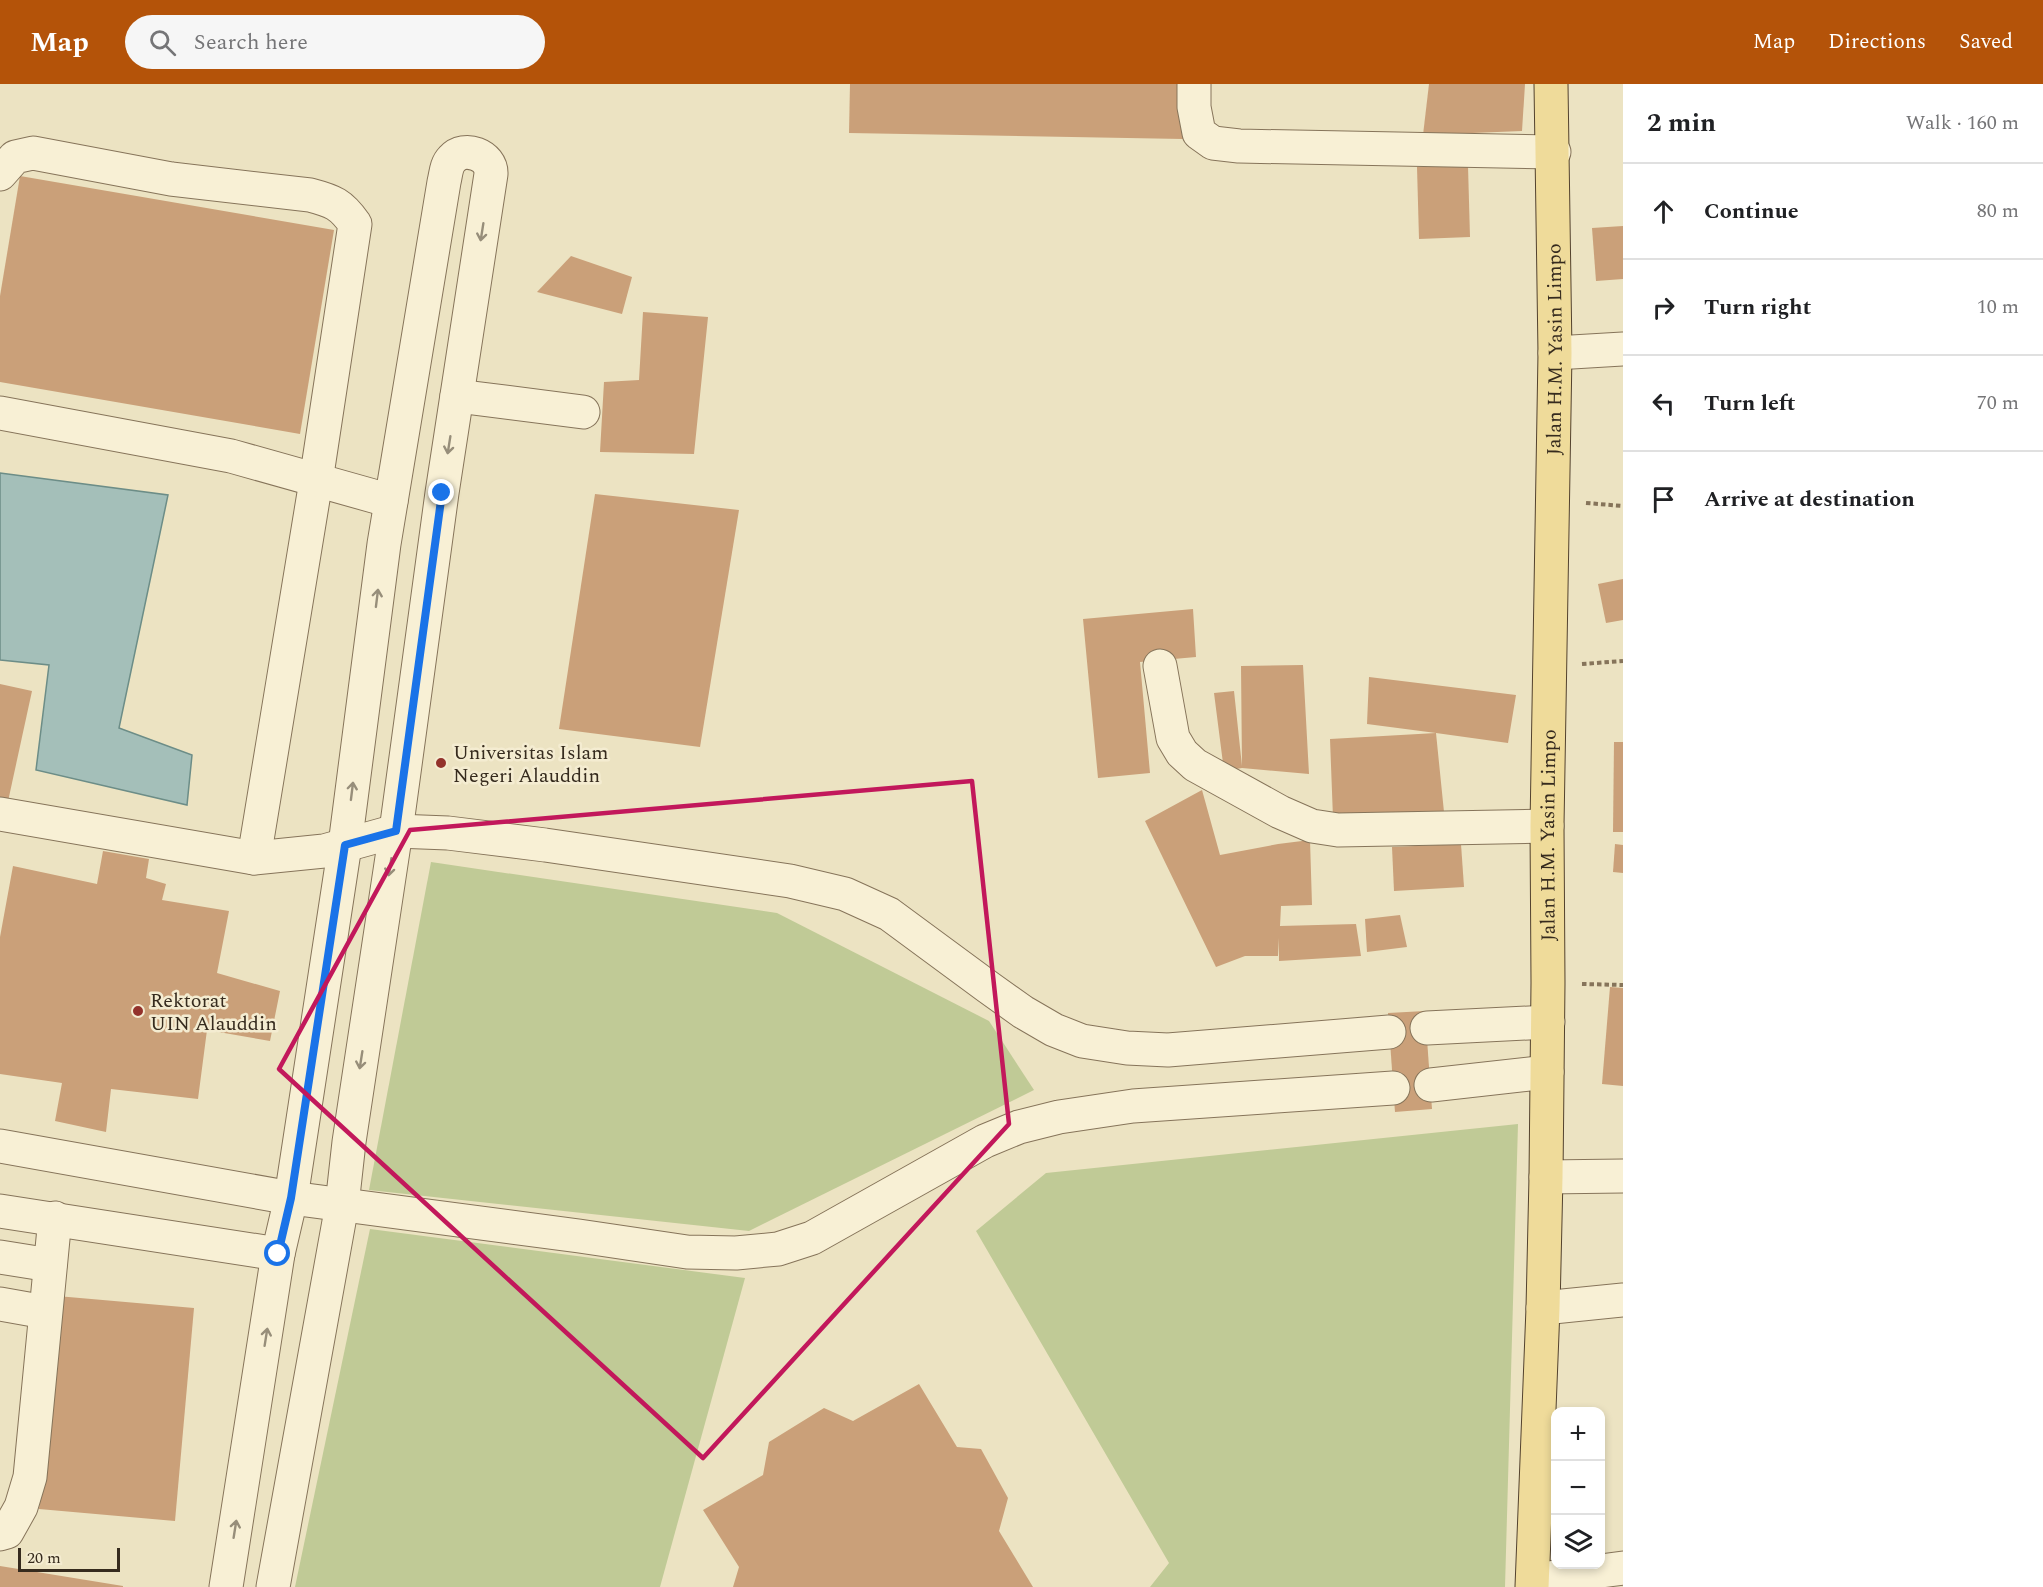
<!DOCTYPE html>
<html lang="en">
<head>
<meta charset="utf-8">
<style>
  :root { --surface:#fff; --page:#f6f6f6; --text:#202124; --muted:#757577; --line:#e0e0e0; --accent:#b45309 }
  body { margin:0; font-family:Spectral,serif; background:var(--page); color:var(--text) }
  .controls { position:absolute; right:18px; bottom:18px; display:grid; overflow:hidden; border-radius:12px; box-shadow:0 3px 9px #0003 }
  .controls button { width:54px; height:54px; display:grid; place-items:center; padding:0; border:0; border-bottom:2px solid var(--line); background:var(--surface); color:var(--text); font:30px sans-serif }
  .scale { position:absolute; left:18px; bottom:15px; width:102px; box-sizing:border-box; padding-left:6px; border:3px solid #362b1e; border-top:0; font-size:16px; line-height:21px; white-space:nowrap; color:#362b1e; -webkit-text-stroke:4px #f4ecd1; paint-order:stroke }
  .stop { position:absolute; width:18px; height:18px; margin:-14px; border:4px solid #1a73e8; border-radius:50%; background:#fff }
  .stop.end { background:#1a73e8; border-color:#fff; box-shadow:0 2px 6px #0008 }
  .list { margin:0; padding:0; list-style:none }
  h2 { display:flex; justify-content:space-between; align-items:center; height:78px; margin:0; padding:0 24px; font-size:26px }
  h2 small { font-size:20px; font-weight:400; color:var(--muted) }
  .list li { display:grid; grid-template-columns:39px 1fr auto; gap:18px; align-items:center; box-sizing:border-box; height:96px; padding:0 24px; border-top:2px solid var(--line) }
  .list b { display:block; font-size:22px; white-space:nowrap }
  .list em { font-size:20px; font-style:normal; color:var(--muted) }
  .icon { flex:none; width:33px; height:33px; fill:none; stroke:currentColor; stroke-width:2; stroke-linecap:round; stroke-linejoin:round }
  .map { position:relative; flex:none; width:1623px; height:1503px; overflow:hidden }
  header { display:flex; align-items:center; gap:36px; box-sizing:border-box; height:84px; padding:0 30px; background:var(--accent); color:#fff }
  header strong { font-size:28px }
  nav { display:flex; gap:33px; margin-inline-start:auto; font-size:21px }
  .search { width:420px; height:54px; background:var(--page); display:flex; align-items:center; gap:15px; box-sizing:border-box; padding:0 21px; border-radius:33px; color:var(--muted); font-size:22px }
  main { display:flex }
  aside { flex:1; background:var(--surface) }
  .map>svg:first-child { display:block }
</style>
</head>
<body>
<header>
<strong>Map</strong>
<div class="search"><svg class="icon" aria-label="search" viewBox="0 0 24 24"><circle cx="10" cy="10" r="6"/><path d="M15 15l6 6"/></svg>Search here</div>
<nav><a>Map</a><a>Directions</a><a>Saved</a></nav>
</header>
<main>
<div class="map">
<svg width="1623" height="1503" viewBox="0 0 1623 1503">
  <rect width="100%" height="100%" fill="#ece3c2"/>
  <g fill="#c0ca96">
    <path d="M431,778L777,829L989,937L1034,1006L749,1147L369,1106Z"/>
    <path d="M1518,1040L1505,1503H1150L1169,1479L976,1147L1046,1089Z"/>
    <path d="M370,1145L745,1194L660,1503H295Z"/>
  </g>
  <path fill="#a4bfb9" stroke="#6c8d87" stroke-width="1.5" d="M0,389L168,411L119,644L192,671L187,721L36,686L49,581L0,576Z"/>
  <g fill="#caa079">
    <path d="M850,0H1184L1183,55L849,49Z"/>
    <path d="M1429,0H1525L1522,47L1423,51Z"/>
    <path d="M1468,82L1470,153L1419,155L1417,83Z"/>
    <path d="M20,92L334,146L300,350L0,298V212Z"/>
    <path d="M1623,142V195L1596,197L1592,144Z"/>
    <path d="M571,172L632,193L622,230L537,208Z"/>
    <path d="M643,228L708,233L694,370L600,368L604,298L639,296Z"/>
    <path d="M595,410L739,426L700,663L559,645Z"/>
    <path d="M1623,495V536L1606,539L1598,500Z"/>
    <path d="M1193,525L1196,573L1140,578L1150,689L1098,694L1083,535Z"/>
    <path d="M1303,581L1309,690L1242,684L1224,687L1214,609L1234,607L1242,682L1241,582Z"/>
    <path d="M1369,593L1516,611L1508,659L1436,649L1444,728L1333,734L1330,655L1436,649L1367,640Z"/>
    <path d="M0,600L32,607L7,722L0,721Z"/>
    <path d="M1614,658H1623V748H1613Z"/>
    <path d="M1202,706L1220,771L1278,760L1310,756L1312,821L1281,822L1280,842L1356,840L1361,872L1279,877V854L1278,872H1245L1216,883L1145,737Z"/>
    <path d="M1461,760L1464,803L1394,807L1392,763Z"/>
    <path d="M1615,760L1623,761V789L1613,788Z"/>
    <path d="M103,767L149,775L146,794L166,800L162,816L229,827L217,889L280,907L270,957L207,946L198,1015L111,1005L106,1048L55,1037L62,999L0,990V853L13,782L97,800Z"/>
    <path d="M1400,831L1407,863L1367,868L1365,835Z"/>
    <path d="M1610,903L1623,904V1002L1602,1000Z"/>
    <path d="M1425,927L1432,1025L1395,1028L1388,929Z"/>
    <path d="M57,1212L194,1224L175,1437L39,1425Z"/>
    <path d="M919,1300L957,1363L981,1365L1008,1414L999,1447L1033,1503H733L739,1483L703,1426L763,1391L769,1358L824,1324L853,1337Z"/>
    <path d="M0,1482L123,1502V1503H0Z"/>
  </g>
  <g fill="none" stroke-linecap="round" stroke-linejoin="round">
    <g stroke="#86745a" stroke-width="35">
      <g id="minor">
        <path d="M1194,0V23L1199,49L1213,59L1239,62L1554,68"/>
        <path d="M0,90L15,73L33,69L171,95L310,111C333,117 341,120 355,140L316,397L254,774"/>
        <path d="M1555,269L1623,265"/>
        <path d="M457,312L583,328"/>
        <path d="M0,329L231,372L391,417"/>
        <path d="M1160,582L1173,654L1182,669L1195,681L1280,728L1312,742L1338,746L1547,742"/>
        <path d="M0,730L254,774L324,767L396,747L448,749L545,761L790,797L845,810L889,830L988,903L1023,928L1054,946L1082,957L1127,964L1168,966L1389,948"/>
        <path d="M1427,944L1548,938"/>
        <path d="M1431,1001L1547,988"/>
        <path d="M0,1062L291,1114L579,1152L687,1168L736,1169L778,1165L812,1154L985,1057L1019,1043L1059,1033L1133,1022L1393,1004"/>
        <path d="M1546,1093L1623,1092"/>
        <path d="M0,1127L278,1170"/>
        <path d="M0,1173L50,1181"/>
        <path d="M0,1220L45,1228"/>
        <path d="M1543,1224L1623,1216"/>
        <path d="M0,1450L7,1448L21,1423L30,1393L55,1134"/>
        <path d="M1533,1496L1623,1484"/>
        <path d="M226,1503L278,1170L291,1114L345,761L384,460L444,98C446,90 446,81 452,75C464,61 492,71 491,90L442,409L396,747L349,1058L342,1121L273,1503"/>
      </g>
    </g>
    <g stroke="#53422e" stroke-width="35">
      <g id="major">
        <path id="s1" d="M1532,1503L1543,1224L1546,1093L1548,899L1547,742L1555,269L1551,0"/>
      </g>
    </g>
    <g stroke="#86745a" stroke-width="4" stroke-dasharray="4.5 3" stroke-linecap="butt">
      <path d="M1586,419L1623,422"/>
      <path d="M1582,580L1623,577"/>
      <path d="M1582,900L1623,901"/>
    </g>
    <use href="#minor" stroke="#f8f0d5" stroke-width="33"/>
    <use href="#major" stroke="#efdb9a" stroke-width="33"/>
  </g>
  <defs><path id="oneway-shaft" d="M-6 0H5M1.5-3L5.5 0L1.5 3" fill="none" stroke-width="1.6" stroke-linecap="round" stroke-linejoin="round" transform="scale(1.5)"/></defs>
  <g stroke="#978e7a">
    <use href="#oneway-shaft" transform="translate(482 148) rotate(99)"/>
    <use href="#oneway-shaft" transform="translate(449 361) rotate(99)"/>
    <use href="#oneway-shaft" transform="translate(377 514) rotate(-83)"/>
    <use href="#oneway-shaft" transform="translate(352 707) rotate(-83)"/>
    <use href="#oneway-shaft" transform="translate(390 783) rotate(99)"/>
    <use href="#oneway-shaft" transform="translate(361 976) rotate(99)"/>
    <use href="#oneway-shaft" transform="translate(266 1253) rotate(-81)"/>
    <use href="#oneway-shaft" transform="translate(235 1445) rotate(-81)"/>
  </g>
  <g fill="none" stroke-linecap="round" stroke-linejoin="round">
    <path stroke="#1a73e8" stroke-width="8" d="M278,1170L291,1114L345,761L396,747L442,409"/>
  </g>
  <path fill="none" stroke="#c2185b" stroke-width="4.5" stroke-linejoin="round" d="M972,697L1009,1040L703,1374L279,985L410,746Z"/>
  <g fill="#93322b" stroke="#f4ecd1" stroke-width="2">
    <circle cx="441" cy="679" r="6"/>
    <circle cx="138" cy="927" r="6"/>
  </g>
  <g text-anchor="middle" stroke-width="5" stroke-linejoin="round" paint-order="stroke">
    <g font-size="20" fill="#362b1e" stroke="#f4ecd1">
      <text dy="7" stroke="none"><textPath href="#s1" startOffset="1238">Jalan H.M. Yasin Limpo</textPath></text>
      <text dy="7" stroke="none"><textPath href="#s1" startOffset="752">Jalan H.M. Yasin Limpo</textPath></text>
    </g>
    <g font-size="20" fill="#362b1e" stroke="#f4ecd1" text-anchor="start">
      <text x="453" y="675">Universitas Islam<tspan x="453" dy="23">Negeri Alauddin</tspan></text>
      <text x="150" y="923">Rektorat<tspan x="150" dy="23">UIN Alauddin</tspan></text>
    </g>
  </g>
</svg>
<div class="controls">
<button>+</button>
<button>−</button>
<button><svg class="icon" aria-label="layers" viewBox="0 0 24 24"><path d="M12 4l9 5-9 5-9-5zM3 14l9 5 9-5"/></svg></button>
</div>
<div class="scale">20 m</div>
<div class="stop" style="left:278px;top:1170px"></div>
<div class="stop end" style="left:442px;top:409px"></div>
</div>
<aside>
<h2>2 min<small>Walk · 160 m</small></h2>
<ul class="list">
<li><svg class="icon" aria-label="ahead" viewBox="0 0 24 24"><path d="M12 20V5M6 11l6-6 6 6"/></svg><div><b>Continue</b></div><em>80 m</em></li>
<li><svg class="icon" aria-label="right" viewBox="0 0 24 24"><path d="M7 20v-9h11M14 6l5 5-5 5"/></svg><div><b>Turn right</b></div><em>10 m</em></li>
<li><svg class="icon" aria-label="left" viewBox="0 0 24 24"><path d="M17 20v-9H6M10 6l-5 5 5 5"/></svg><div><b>Turn left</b></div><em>70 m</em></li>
<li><svg class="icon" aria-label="arrive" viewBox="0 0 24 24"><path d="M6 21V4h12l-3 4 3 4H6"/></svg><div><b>Arrive at destination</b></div></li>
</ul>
</aside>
</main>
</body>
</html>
